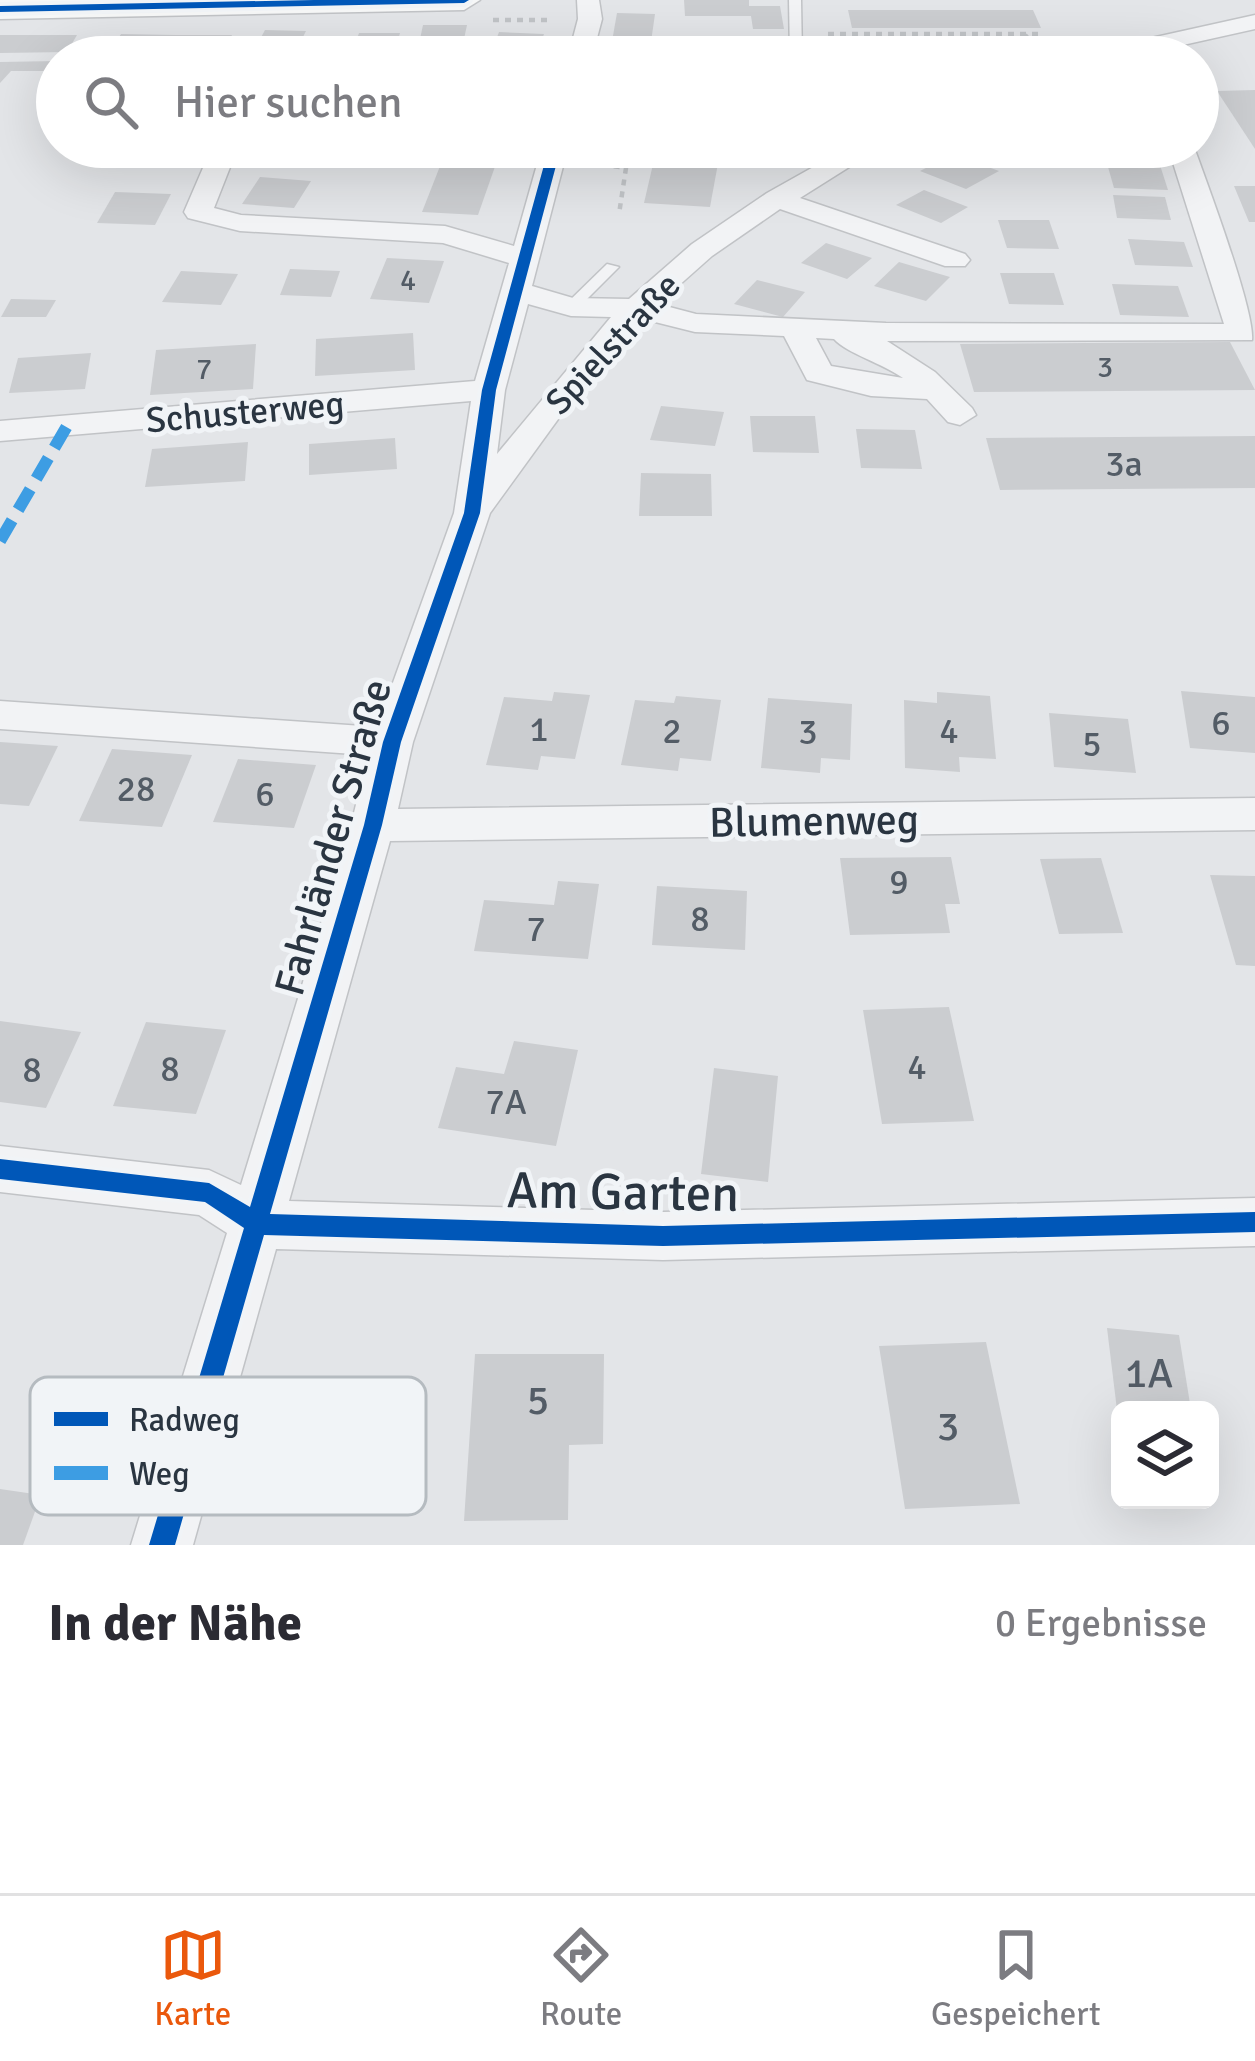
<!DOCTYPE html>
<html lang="de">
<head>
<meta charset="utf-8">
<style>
  :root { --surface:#fff; --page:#f2f2f3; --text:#2b2b33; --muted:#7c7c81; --line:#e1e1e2; --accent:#ea580c }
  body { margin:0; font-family:Signika,sans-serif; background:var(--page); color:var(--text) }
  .controls { position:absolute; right:36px; bottom:36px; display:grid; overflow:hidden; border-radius:18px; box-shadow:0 12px 48px #0002 }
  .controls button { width:108px; height:108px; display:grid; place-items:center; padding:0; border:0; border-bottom:3px solid var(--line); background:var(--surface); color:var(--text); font:60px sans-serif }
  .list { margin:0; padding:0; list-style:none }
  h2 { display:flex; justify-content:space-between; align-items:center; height:156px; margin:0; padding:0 48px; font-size:51px }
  h2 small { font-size:39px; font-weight:400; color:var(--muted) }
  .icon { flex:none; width:66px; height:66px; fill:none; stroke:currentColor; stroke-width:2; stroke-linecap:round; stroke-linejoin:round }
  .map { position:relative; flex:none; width:1255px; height:1545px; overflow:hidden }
  .search { position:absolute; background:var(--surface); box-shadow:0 12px 48px #0002; left:36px; right:36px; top:36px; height:132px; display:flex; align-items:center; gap:30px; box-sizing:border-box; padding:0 42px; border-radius:66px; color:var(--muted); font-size:45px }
  .sheet { height:348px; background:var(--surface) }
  nav { display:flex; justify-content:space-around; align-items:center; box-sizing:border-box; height:168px; border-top:3px solid var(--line); background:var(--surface); font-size:33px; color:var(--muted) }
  nav a { display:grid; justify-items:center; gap:6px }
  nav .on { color:var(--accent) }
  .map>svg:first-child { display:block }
</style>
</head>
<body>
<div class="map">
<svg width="1255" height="1545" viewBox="0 0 1255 1545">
  <rect width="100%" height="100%" fill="#e3e5e8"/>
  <g fill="#cbcdd0">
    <path d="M684,0H749V6H780L784,29H753L751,16H685Z"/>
    <path d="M848,10H1033L1041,28H852Z"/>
    <path d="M617,13L655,14L650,49L611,47Z"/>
    <path d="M423,25H467L464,39H420Z"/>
    <path d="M265,30L306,31L294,55L252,54Z"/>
    <path d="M499,32L544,34L538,50L493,48Z"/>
    <path d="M359,33H400L395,51L353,50Z"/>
    <path d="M121,34L176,35H232L222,55L109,54Z"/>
    <path d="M0,35H77L67,52L0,53Z"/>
    <path d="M754,38H777V57H755Z"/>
    <path d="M724,43H751L750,57H723Z"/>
    <path d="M57,61L55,71H11L0,83V62Z"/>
    <path d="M1255,90V149L1217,91Z"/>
    <path d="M138,147H193L185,167H129Z"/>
    <path d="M657,147H721L710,207L644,203Z"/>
    <path d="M761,147L801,148L826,147L801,160L764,165Z"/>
    <path d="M953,154L999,171L966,189L920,171Z"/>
    <path d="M444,156L498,158L478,215L422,212Z"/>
    <path d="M1106,160L1159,162L1168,190L1114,188Z"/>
    <path d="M260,177L311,181L294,208L242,204Z"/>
    <path d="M1234,186H1255V222H1249Z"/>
    <path d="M924,190L968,207L941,223L896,205Z"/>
    <path d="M115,192L171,194L155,225L97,223Z"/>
    <path d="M1113,195L1165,197L1171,220L1117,218Z"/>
    <path d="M998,220H1049L1059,249L1007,248Z"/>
    <path d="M1128,239L1184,242L1193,267L1135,265Z"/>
    <path d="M826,243L872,258L847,279L801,263Z"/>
    <path d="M387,258L444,261L429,303L370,299Z"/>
    <path d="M899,262L950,277L926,301L874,286Z"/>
    <path d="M290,269L340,271L331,297L280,295Z"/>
    <path d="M181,271L238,274L221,305L162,302Z"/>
    <path d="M1000,273H1054L1064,305L1009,304Z"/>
    <path d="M757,280L805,292L783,317L734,304Z"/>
    <path d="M1112,284L1178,286L1189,317L1120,315Z"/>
    <path d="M11,299L56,300L46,317H1Z"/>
    <path d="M413,333L415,370L315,376L316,339Z"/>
    <path d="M1230,342L1255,390L974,392L960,344Z"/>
    <path d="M256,344L253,389L150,395L156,350Z"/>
    <path d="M91,353L85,389L9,393L18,358Z"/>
    <path d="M661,406L724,412L715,446L650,440Z"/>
    <path d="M750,416H815L819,453L753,452Z"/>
    <path d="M856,429L915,430L922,469L861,468Z"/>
    <path d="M1255,436V488L1000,490L986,438Z"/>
    <path d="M395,438L397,469L309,475V444Z"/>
    <path d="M248,442L245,481L145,487L152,449Z"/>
    <path d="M641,473L711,474L712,516H639Z"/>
    <path d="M1181,691L1255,697V753L1190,748Z"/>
    <path d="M554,692L590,695L575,759L541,756L538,770L486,765L504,697L552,701Z"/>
    <path d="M937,692L990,696L996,759L959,757L960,772L905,768L904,700L937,703Z"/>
    <path d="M676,696L721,700L711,761L680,758L678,771L621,765L635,700L674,703Z"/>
    <path d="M768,698L852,704L850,760L821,758L820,773L761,768Z"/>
    <path d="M1049,713L1128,719L1136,773L1054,767Z"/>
    <path d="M0,742L58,746L29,806L0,804Z"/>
    <path d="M112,749L192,755L162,827L79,821Z"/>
    <path d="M238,759L316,765L294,828L213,822Z"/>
    <path d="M951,857L960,904H945L950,933L850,935L840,858Z"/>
    <path d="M1101,858L1123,933L1059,934L1040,859Z"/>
    <path d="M1210,875L1255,876V966L1236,965Z"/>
    <path d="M558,881L599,884L588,959L474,951L484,900L554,905Z"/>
    <path d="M657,886L747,891L745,950L652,945Z"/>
    <path d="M949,1007L974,1121L882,1124L863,1010Z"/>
    <path d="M0,1021L81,1032L46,1108L0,1102Z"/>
    <path d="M146,1022L226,1030L196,1114L113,1106Z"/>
    <path d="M514,1041L578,1050L556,1146L438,1128L456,1067L504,1074Z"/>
    <path d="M714,1068L778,1076L768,1182L701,1174Z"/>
    <path d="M1107,1328L1179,1335L1191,1410H1117Z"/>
    <path d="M986,1342L1020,1504L905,1509L879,1346Z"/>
    <path d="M475,1354H604L603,1444L569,1445L568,1520L464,1521Z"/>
    <path d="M0,1489L41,1495L23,1545H0Z"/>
  </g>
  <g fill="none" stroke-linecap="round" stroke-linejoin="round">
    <g stroke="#c1c3c6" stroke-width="3">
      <g id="lane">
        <path d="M789,0H801L802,57H790Z"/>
        <path d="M607,264L619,267L576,310H566V304Z"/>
      </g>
    </g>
    <g stroke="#c1c3c6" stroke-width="3">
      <g id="street">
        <path d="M577,0H599L602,19L592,57H568L578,19Z"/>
        <path d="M1255,15V29L1129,57H1085L1097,50Z"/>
        <path d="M212,147H238L214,208L241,215L445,226L514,246L542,147H568L532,286L573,298L629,299L692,244L767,193L849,147H881L800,198L965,254L970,260L965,266H945L780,209L712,256L658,304L696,314L886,323L1224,324L1168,147H1194C1207,183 1255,311 1252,340L887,341L935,372L972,408L976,415L960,425L948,422L927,399L871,396L807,380L784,336L695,332L643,319L564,411L490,513L413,742L398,809L1255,798V830L390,841L289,1201L663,1212L1255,1198V1246L663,1260L276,1249L193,1545H131L227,1233L199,1215L0,1192V1146L209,1170L241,1185L351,825L368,755L0,729V701L377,727L454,513L471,401L0,441V421L475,381L509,263L443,243L240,231L188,218L184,212ZM528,304L571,316L611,317L497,454L505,390ZM816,338L834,339C846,353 884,364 903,378L831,366Z"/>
      </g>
    </g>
    <g stroke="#c1c3c6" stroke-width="3">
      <path id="secondary" d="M0,0H480L464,10L0,19Z"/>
    </g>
    <g stroke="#c1c4c7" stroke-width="4.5" stroke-dasharray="6 6" stroke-linecap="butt">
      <path d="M493,20H550"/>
      <path d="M828,34H1043"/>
      <path d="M1025,35L1038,50L1058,57"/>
      <path d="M590,163L626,168L619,214"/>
    </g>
    <use href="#lane" fill="#f2f3f5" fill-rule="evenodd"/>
    <use href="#street" fill="#f2f3f5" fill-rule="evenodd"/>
    <use href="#secondary" fill="#f6f7f7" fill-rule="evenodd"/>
    <path stroke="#3d9de3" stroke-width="12" stroke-dasharray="24 12" stroke-linecap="butt" d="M0,541L67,426"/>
    <g stroke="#f1f4f7" stroke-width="8">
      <g id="cycleway">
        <path d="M314,0H469L464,3L0,12V6Z"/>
        <path d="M549,147H561L496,390L480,513L401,742L382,825L270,1214L663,1226L1255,1212V1232L663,1246L264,1235L175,1545H149L244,1228L205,1202L0,1179V1159L209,1183L250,1207L364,825L383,742L464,513L482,390Z"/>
      </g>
    </g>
    <use href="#cycleway" fill="#0057b8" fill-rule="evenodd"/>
  </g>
  <g text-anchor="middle" stroke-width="10" stroke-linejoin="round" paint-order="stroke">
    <g font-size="30" fill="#535c66">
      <text x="408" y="290">4</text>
      <text x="1105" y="377">3</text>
      <text x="204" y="379">7</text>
    </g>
    <g font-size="36" fill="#2a3541" stroke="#f1f4f7">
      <text transform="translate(612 343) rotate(-47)" y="13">Spielstraße</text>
      <text transform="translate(245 411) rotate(-5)" y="13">Schusterweg</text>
    </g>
    <g font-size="36" fill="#535c66">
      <text x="1124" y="476">3a</text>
      <text x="1221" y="735">6</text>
      <text x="539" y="741">1</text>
      <text x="672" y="743">2</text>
      <text x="949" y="743">4</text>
      <text x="808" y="744">3</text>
      <text x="1092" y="756">5</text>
      <text x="136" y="801">28</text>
      <text x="265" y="806">6</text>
      <text x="899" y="894">9</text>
      <text x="700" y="931">8</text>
      <text x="536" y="941">7</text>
      <text x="917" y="1079">4</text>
      <text x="170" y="1081">8</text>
      <text x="32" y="1082">8</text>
      <text x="506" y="1114">7A</text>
    </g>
    <g font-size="42" fill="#2a3541" stroke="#f1f4f7">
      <text transform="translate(814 820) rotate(-1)" y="15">Blumenweg</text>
      <text transform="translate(332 837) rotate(-74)" y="15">Fahrländer Straße</text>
    </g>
    <g font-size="42" fill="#535c66">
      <text x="1149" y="1387">1A</text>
      <text x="538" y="1414">5</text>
      <text x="948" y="1440">3</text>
    </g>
    <g font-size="51" fill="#2a3541" stroke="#f1f4f7">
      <text transform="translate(623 1191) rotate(1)" y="18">Am Garten</text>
    </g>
  </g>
  <rect x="30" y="1377" width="396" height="138" rx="18" fill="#f1f4f7" stroke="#b5bbc0" stroke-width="3"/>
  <rect x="54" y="1412" width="54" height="14" fill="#0057b8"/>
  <rect x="54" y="1466" width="54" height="14" fill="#3d9de3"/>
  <g font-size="33" fill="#2a3541">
    <text x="129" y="1431">Radweg</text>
    <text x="129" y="1485">Weg</text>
  </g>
</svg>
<div class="controls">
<button><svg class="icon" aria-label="layers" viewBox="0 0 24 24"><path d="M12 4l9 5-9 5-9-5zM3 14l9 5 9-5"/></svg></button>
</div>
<div class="search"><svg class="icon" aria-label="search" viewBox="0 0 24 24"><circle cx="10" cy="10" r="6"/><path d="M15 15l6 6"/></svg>Hier suchen</div>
</div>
<section class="sheet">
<h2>In der Nähe<small>0 Ergebnisse</small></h2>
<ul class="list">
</ul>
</section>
<nav>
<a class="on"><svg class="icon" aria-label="map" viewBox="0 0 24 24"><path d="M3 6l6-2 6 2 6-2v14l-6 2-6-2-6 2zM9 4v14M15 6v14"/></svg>Karte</a>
<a><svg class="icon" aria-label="directions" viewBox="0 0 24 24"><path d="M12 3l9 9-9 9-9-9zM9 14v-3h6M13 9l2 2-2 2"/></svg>Route</a>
<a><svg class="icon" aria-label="saved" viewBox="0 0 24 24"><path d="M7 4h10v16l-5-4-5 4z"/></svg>Gespeichert</a>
</nav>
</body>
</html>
